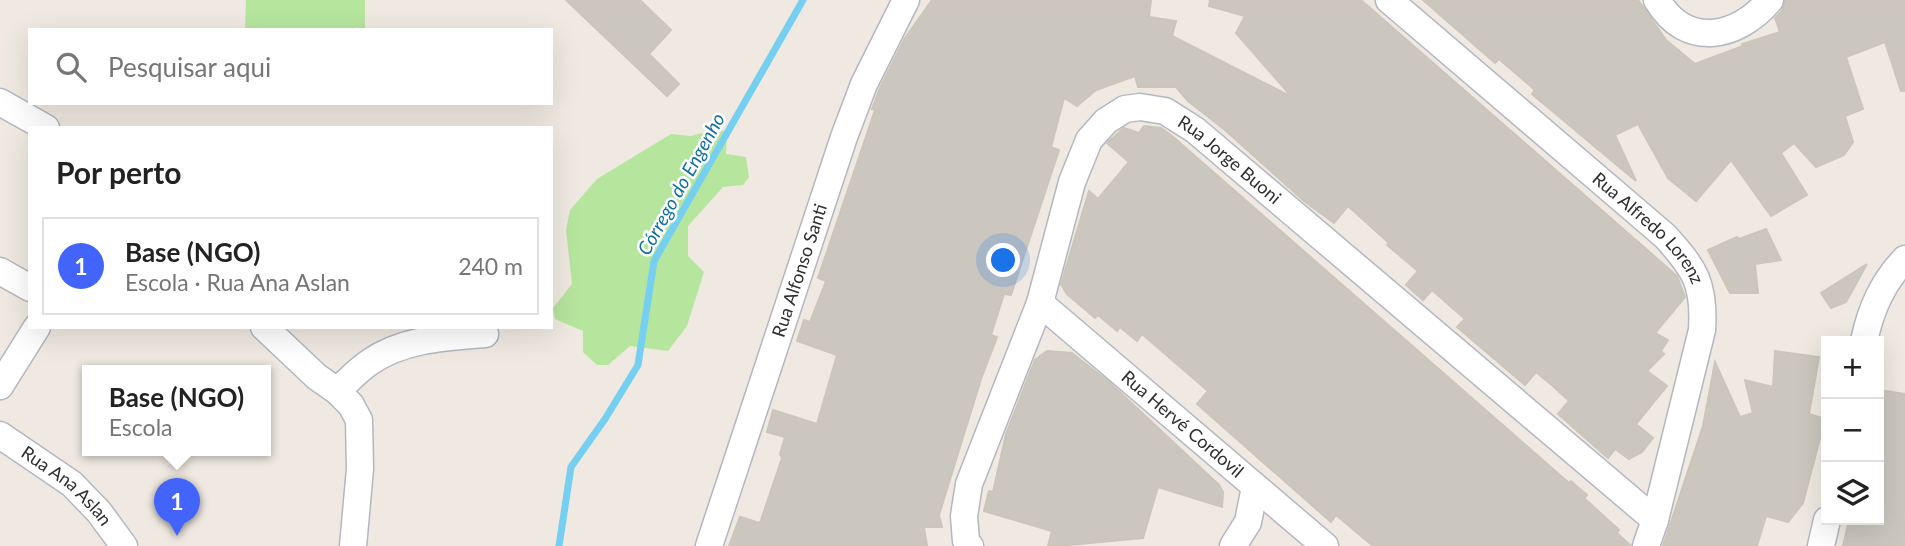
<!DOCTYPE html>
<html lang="pt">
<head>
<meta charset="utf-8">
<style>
  :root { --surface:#fff; --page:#f6f6f6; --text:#222; --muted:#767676; --line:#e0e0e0; --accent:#4264fb }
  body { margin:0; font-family:Lato,sans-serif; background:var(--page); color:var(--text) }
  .controls { position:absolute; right:21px; bottom:21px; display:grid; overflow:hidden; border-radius:0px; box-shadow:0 7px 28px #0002 }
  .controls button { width:63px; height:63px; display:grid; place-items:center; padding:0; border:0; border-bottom:2px solid var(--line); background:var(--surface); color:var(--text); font:35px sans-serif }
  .you { position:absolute; left:1004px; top:261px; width:24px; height:24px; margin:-18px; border:5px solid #fff; border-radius:50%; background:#1a73e8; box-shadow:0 0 0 10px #1a73e833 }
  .badge { display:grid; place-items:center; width:46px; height:46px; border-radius:50%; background:var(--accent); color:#fff; font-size:23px; font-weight:700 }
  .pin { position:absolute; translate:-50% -58px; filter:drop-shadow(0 2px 4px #0008) }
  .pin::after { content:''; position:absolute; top:37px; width:24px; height:21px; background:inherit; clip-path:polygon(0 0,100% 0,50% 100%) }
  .popup { position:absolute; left:82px; top:365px; width:189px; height:91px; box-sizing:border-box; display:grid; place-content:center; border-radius:0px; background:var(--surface); filter:drop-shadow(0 2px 5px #0005); font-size:23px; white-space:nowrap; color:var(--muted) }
  .popup b { font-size:26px; color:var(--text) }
  .popup::after { content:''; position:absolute; left:50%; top:100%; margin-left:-14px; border:14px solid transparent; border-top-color:var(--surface) }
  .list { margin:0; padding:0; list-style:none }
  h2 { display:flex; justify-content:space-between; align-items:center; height:91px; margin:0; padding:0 28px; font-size:30px }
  h2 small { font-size:23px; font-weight:400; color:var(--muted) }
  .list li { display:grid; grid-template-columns:46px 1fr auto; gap:21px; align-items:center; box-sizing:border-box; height:98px; margin:0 14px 14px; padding:0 14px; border:2px solid var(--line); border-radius:0px }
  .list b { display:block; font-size:26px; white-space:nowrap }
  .list p { margin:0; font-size:23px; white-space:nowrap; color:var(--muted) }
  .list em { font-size:23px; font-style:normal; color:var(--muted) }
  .icon { flex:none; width:38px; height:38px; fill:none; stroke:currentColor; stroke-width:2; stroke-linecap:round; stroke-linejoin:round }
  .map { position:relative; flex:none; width:1905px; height:546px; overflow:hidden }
  .search { position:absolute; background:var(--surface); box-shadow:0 7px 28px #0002; left:28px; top:28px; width:525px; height:77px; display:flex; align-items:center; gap:18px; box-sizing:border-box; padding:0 24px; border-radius:0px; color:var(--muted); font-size:26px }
  .panel { position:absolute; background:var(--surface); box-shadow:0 7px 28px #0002; left:28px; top:126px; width:525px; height:203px; border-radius:0px }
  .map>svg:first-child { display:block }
</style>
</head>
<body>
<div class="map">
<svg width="1905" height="546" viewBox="0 0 1905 546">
  <rect width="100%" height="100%" fill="#efe9e1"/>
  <g fill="#b6e59e">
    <path d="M246,0H365V30H245Z"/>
    <path d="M713,130L727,131L726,154L746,157L749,177L743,185L723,187L688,226V256L704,272L687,326L668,351L630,346L608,365H597L583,352V331L555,319L553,308L572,284L566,230L570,210L597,179L671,134L691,136Z"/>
  </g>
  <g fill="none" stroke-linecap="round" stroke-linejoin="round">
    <path stroke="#75cff0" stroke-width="7" d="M559,546L571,467L605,419L638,365L654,261L803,0"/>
  </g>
  <g fill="#cbc7bf" stroke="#cbc5ba" stroke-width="2">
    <path d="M566,0H640L671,30L649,54L679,84L667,96Z"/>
    <path d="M932,0H1151L1149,17L1176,21L1172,36L1292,97L1236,33L1245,16L1209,6L1210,0H1361L1677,276L1685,297L1655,333L1668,340L1661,351L1664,354L1647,371L1667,386L1636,424L1653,438L1642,452L1629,459L1615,449L1608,458L1558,414L1569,401L1553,386L1536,372L1525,385L1457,327L1465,319L1432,290L1423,300L1406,285L1418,271L1387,245L1389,243L1348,206L1334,223L1304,201L1225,130L1188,101L1176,87H1138L1135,76L1096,90L1077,106L1064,98L1051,147L1059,150L1011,295L1004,294L991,335L997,337L981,379L939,515L942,527H924L927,546H729L740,517L760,523L782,458L780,454L785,437L767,432L773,410L817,424L837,355L797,341L804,320L810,322L826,281L818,278L875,110L872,109L880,88L905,38Z"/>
    <path d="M1423,0H1638L1666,40L1695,64L1743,46L1742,44L1780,32L1775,18L1782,11L1785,0H1905V91H1901L1885,42L1846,57L1863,109L1845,116L1853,142L1844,155L1816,167L1794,143L1781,153L1807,195L1771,216L1731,160L1696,201L1668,178L1638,124L1615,135L1636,181L1532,94L1535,90L1499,59L1495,63Z"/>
    <path d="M1144,126L1161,128L1171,135L1569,483L1571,481L1587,495L1584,498L1619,530L1617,533L1631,546H1373L1336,515L1331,522L1197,404L1208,391L1142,334L1137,341L1120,327L1117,331L1098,315L1095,318L1067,294L1061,284L1089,191L1098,199L1129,162L1107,143L1124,128L1139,133Z"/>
    <path d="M1766,229L1781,260L1755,264L1758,293H1730L1708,250L1737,237L1739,239Z"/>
    <path d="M1867,264L1846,302L1831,308L1821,293Z"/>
    <path d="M1047,351L1072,353L1109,382L1219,485L1223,492L1222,507L1158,487L1143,538L1058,546H1048L1052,531L984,511L989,491L993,492L1006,434L1035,360Z"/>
    <path d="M1775,351L1819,357L1809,414L1825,419L1803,503L1788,522L1766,516L1757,546H1663L1703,426L1715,362L1740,417L1753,413L1745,380L1773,387Z"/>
    <path d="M1879,390L1905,394V546H1843L1849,520H1879Z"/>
  </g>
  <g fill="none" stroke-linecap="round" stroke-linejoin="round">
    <g stroke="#b4b7c1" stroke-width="29">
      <g id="minor">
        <path id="s1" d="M1389,0L1665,236C1695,269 1705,284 1702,330L1655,520L1646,546"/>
        <path d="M1657,0C1686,49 1737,39 1770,0"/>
        <path d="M0,102L46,128"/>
        <path d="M0,271L30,288"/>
        <path id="s2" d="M1040,303L1325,546"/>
        <path d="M264,327L317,377L337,391L351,405L359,420L360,469L353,546"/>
        <path d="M1864,341C1871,309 1882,283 1905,259"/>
        <path d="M0,386L37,327"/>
        <path d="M337,391C348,381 358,370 370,362C403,339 446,337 485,334"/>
        <path id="s3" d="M0,435L72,484L99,512L124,546"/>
        <path id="s4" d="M709,546L844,137L864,84L906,0"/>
        <path id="s5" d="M970,546L966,541L964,516L969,484L1040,303L1072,182L1089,140L1106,121L1125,109L1140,107L1165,111L1195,130L1655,520"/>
        <path d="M1233,546L1248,522L1255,487"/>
        <path d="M1821,546L1827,520"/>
      </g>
    </g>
    <use href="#minor" stroke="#fff" stroke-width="26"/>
  </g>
  <g text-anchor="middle" stroke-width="5" stroke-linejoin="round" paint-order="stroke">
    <g font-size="18" fill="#2e2e2e" stroke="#fff">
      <text dy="6" stroke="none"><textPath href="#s5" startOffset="598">Rua Jorge Buoni</textPath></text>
      <text dy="6" stroke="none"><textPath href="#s1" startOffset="346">Rua Alfredo Lorenz</textPath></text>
      <text dy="6" stroke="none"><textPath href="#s4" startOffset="290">Rua Alfonso Santi</textPath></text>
      <text dy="6" stroke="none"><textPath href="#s2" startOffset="187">Rua Hervé Cordovil</textPath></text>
      <text dy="6" stroke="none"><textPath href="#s3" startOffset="84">Rua Ana Aslan</textPath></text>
    </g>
    <g font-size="19" font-style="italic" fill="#0d6fa3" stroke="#fff">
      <text transform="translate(681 184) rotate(-61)" y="7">Córrego do Engenho</text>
    </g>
  </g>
</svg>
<div class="controls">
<button>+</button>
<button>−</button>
<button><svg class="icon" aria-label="layers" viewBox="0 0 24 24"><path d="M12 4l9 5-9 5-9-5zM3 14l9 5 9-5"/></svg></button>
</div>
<div class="you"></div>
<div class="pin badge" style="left:177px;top:536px">1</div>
<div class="popup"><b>Base (NGO)</b>Escola</div>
<div class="search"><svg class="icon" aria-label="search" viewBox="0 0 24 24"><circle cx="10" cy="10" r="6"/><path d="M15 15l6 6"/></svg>Pesquisar aqui</div>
<section class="panel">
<h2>Por perto<small></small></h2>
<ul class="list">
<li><span class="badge">1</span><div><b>Base (NGO)</b><p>Escola · Rua Ana Aslan</p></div><em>240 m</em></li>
</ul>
</section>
</div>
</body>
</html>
